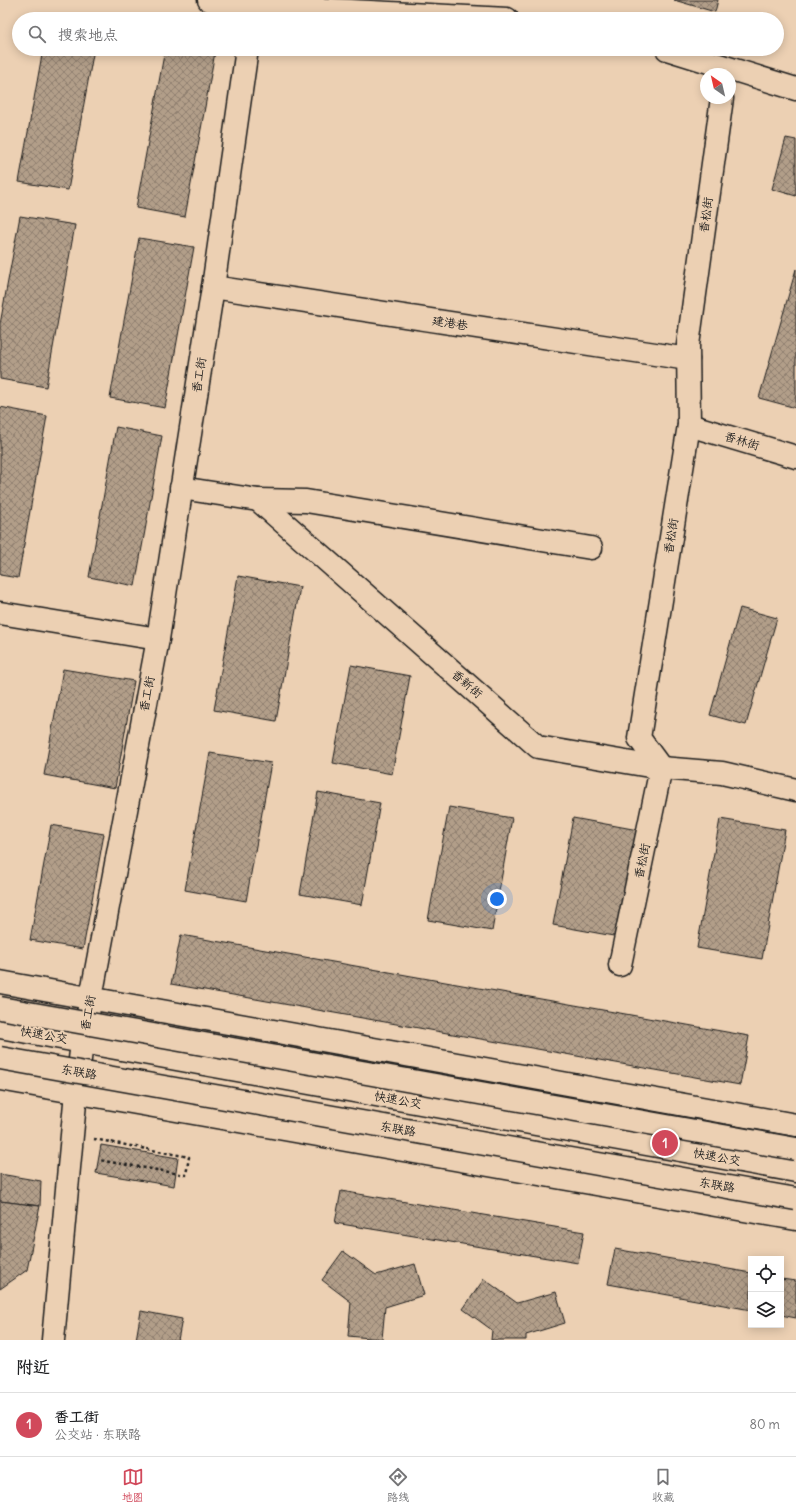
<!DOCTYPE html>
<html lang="zh">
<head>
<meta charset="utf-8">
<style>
  :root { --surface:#fff; --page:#f6f6f6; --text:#202124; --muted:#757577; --line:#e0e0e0; --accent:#d1495b }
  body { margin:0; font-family:Delius,"LXGW WenKai TC",sans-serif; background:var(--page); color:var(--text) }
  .controls { position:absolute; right:12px; bottom:12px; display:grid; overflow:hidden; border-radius:0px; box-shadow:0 2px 10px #0003 }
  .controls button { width:36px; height:36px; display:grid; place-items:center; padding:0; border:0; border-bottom:1px solid var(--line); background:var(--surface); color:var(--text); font:20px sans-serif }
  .compass { position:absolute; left:700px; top:68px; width:36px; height:36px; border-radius:50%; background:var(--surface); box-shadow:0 2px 10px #0003; rotate:326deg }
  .you { position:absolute; left:497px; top:899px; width:14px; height:14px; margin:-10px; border:3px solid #fff; border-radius:50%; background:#1a73e8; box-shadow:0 0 0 6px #1a73e833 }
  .badge { display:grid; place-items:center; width:26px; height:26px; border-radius:50%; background:var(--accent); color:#fff; font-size:13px; font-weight:700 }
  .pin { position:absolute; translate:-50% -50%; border:2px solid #fff; box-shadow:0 1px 4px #0006 }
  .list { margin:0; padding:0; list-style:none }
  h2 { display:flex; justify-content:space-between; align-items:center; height:52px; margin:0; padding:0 16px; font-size:17px }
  h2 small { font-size:13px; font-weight:400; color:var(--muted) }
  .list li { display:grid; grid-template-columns:26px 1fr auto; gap:12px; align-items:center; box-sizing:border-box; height:64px; padding:0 16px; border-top:1px solid var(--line) }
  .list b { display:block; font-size:15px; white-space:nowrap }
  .list p { margin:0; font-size:13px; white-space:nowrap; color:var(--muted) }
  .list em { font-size:13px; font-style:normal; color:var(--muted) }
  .icon { flex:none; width:22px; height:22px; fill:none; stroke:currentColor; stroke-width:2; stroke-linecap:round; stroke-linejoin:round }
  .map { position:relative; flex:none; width:796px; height:1340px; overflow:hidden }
  .search { position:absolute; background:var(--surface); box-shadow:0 2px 10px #0003; left:12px; right:12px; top:12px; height:44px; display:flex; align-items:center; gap:10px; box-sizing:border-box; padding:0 14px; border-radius:22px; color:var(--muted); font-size:15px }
  .sheet { height:116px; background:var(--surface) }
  nav { display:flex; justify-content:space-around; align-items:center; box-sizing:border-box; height:56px; border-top:1px solid var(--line); background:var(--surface); font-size:11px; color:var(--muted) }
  nav a { display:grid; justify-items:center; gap:2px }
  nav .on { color:var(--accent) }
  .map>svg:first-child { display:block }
</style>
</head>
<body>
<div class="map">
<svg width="796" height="1340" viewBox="0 0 796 1340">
  <defs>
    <pattern id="building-cross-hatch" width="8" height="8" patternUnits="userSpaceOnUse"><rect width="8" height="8" fill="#b29e89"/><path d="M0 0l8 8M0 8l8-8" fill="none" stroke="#90806f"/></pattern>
  </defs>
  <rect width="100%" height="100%" fill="#ecd0b3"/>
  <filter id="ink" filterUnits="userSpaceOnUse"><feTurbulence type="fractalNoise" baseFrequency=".025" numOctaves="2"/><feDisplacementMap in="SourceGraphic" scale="8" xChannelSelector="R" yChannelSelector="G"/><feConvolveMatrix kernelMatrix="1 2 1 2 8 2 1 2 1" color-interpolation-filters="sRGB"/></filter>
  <g filter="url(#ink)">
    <g fill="url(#building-cross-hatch)" stroke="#1c1c1c">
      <path d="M674,0H718L715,12Z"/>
      <path d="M43,49H94L68,190L19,182Z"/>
      <path d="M165,49H198L215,52L185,217L136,208Z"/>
      <path d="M786,138L796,140V196L772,189Z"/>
      <path d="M20,216L75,225L46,387L0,379V324Z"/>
      <path d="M139,238L194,247L165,408L110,398Z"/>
      <path d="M796,269V408L759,398Z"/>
      <path d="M0,407L47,416L18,578L0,575Z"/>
      <path d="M116,427L162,436L135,586L89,577Z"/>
      <path d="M238,576L300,587L276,721L214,710Z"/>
      <path d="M740,608L777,618L746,725L710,715Z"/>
      <path d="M351,665L410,676L392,774L333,763Z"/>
      <path d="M63,669L134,681L115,788L44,775Z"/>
      <path d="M210,753L271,763L246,901L185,890Z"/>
      <path d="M318,792L380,803L362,905L300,894Z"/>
      <path d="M449,807L512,818L492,931L428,920Z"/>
      <path d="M573,818L638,830L619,937L553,925Z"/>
      <path d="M720,819L785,830L762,959L697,948Z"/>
      <path d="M51,825L104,834L83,949L30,940Z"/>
      <path d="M181,935L749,1036L740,1085L171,984Z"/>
      <path d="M101,1145L178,1158L174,1186L96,1173Z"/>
      <path d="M0,1174L41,1181L40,1206L0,1201Z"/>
      <path d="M341,1191L584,1232L578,1263L335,1223Z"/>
      <path d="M0,1201L40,1206L27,1270L0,1289Z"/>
      <path d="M615,1249L751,1273V1310L608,1284Z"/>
      <path d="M343,1251L376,1275L415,1264L424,1295L385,1307L382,1339L348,1336L351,1302L322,1280Z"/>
      <path d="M484,1279L517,1303L556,1292L565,1323L526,1335V1340H491L492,1330L463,1309Z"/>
      <path d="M781,1279L796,1281V1318L781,1315Z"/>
      <path d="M141,1311L182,1319L178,1340H136Z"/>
    </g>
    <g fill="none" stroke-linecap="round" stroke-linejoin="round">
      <g stroke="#1c1c1c" stroke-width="25">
        <g id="minor">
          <path d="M209,0L253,6L507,19"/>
          <path d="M667,49L796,89"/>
          <path d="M213,287L688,359"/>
          <path d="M689,425L796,457"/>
          <path d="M181,488L258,500L538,747L661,768L722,773L796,790"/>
          <path d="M258,500L306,501L591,548"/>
          <path d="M0,613L158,639"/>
          <path d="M620,965L661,768L639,738L689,425L688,345L722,98"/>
          <path d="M0,1027L796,1171"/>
          <path d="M53,1340L76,1092L81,1051L158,639L213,287L247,49"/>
        </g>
      </g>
      <g stroke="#1c1c1c" stroke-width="25">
        <g id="major">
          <path d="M0,982L796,1125"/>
          <path d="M0,1079L796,1219"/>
        </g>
      </g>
      <path stroke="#1c1c1c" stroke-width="2.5" stroke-dasharray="3 3" stroke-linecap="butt" d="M94,1139L189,1157L186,1175L99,1160"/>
      <use href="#minor" stroke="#ecd0b3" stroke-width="22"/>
      <use href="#major" stroke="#ecd0b3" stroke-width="22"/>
      <g stroke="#1c1c1c" stroke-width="25" stroke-linecap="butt">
        <g id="highway-bridge">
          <path d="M0,1008L796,1149"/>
          <path d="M0,1058L796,1199"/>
        </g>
      </g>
      <use href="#highway-bridge" stroke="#ecd0b3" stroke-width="22"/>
    </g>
  </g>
  <g text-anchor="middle" stroke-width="4" stroke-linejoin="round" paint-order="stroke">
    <g font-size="12" fill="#1c1c1c" stroke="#ecd0b3">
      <text transform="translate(706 215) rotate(-82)" y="4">香松街</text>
      <text transform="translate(450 323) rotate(9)" y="4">建港巷</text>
      <text transform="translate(199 375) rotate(-81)" y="4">香工街</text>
      <text transform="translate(742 441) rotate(17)" y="4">香林街</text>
      <text transform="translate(671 536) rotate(-81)" y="4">香松街</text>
      <text transform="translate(467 684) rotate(41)" y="4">香新街</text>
      <text transform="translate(147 694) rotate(-79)" y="4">香工街</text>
      <text transform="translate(642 861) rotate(-78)" y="4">香松街</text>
      <text transform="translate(88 1013) rotate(-80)" y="4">香工街</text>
      <text transform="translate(44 1035) rotate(10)" y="4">快速公交</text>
      <text transform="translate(79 1072) rotate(10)" y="4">东联路</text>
      <text transform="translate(398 1100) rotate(10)" y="4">快速公交</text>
      <text transform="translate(398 1129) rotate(10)" y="4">东联路</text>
      <text transform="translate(717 1157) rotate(10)" y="4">快速公交</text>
      <text transform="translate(717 1185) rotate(10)" y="4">东联路</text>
    </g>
  </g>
</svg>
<div class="controls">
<button><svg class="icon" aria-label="locate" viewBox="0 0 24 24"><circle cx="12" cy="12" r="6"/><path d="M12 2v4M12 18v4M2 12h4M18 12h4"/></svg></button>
<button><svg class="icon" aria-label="layers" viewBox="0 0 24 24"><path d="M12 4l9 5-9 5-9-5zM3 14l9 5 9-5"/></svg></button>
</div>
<svg class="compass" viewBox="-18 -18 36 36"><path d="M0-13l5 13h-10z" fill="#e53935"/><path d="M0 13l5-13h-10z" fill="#757577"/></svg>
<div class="you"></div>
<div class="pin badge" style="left:665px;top:1143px">1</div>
<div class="search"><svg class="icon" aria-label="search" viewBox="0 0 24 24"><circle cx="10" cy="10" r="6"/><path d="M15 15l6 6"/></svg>搜索地点</div>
</div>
<section class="sheet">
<h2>附近<small></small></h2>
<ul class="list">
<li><span class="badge">1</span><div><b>香工街</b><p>公交站 · 东联路</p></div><em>80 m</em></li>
</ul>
</section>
<nav>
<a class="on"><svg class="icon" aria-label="map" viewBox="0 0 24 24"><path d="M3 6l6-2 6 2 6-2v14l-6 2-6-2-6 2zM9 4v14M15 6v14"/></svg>地图</a>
<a><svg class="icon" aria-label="directions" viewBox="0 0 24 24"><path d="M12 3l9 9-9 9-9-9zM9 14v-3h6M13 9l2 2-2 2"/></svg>路线</a>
<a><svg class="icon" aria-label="saved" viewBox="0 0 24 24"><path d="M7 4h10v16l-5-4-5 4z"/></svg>收藏</a>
</nav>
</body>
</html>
